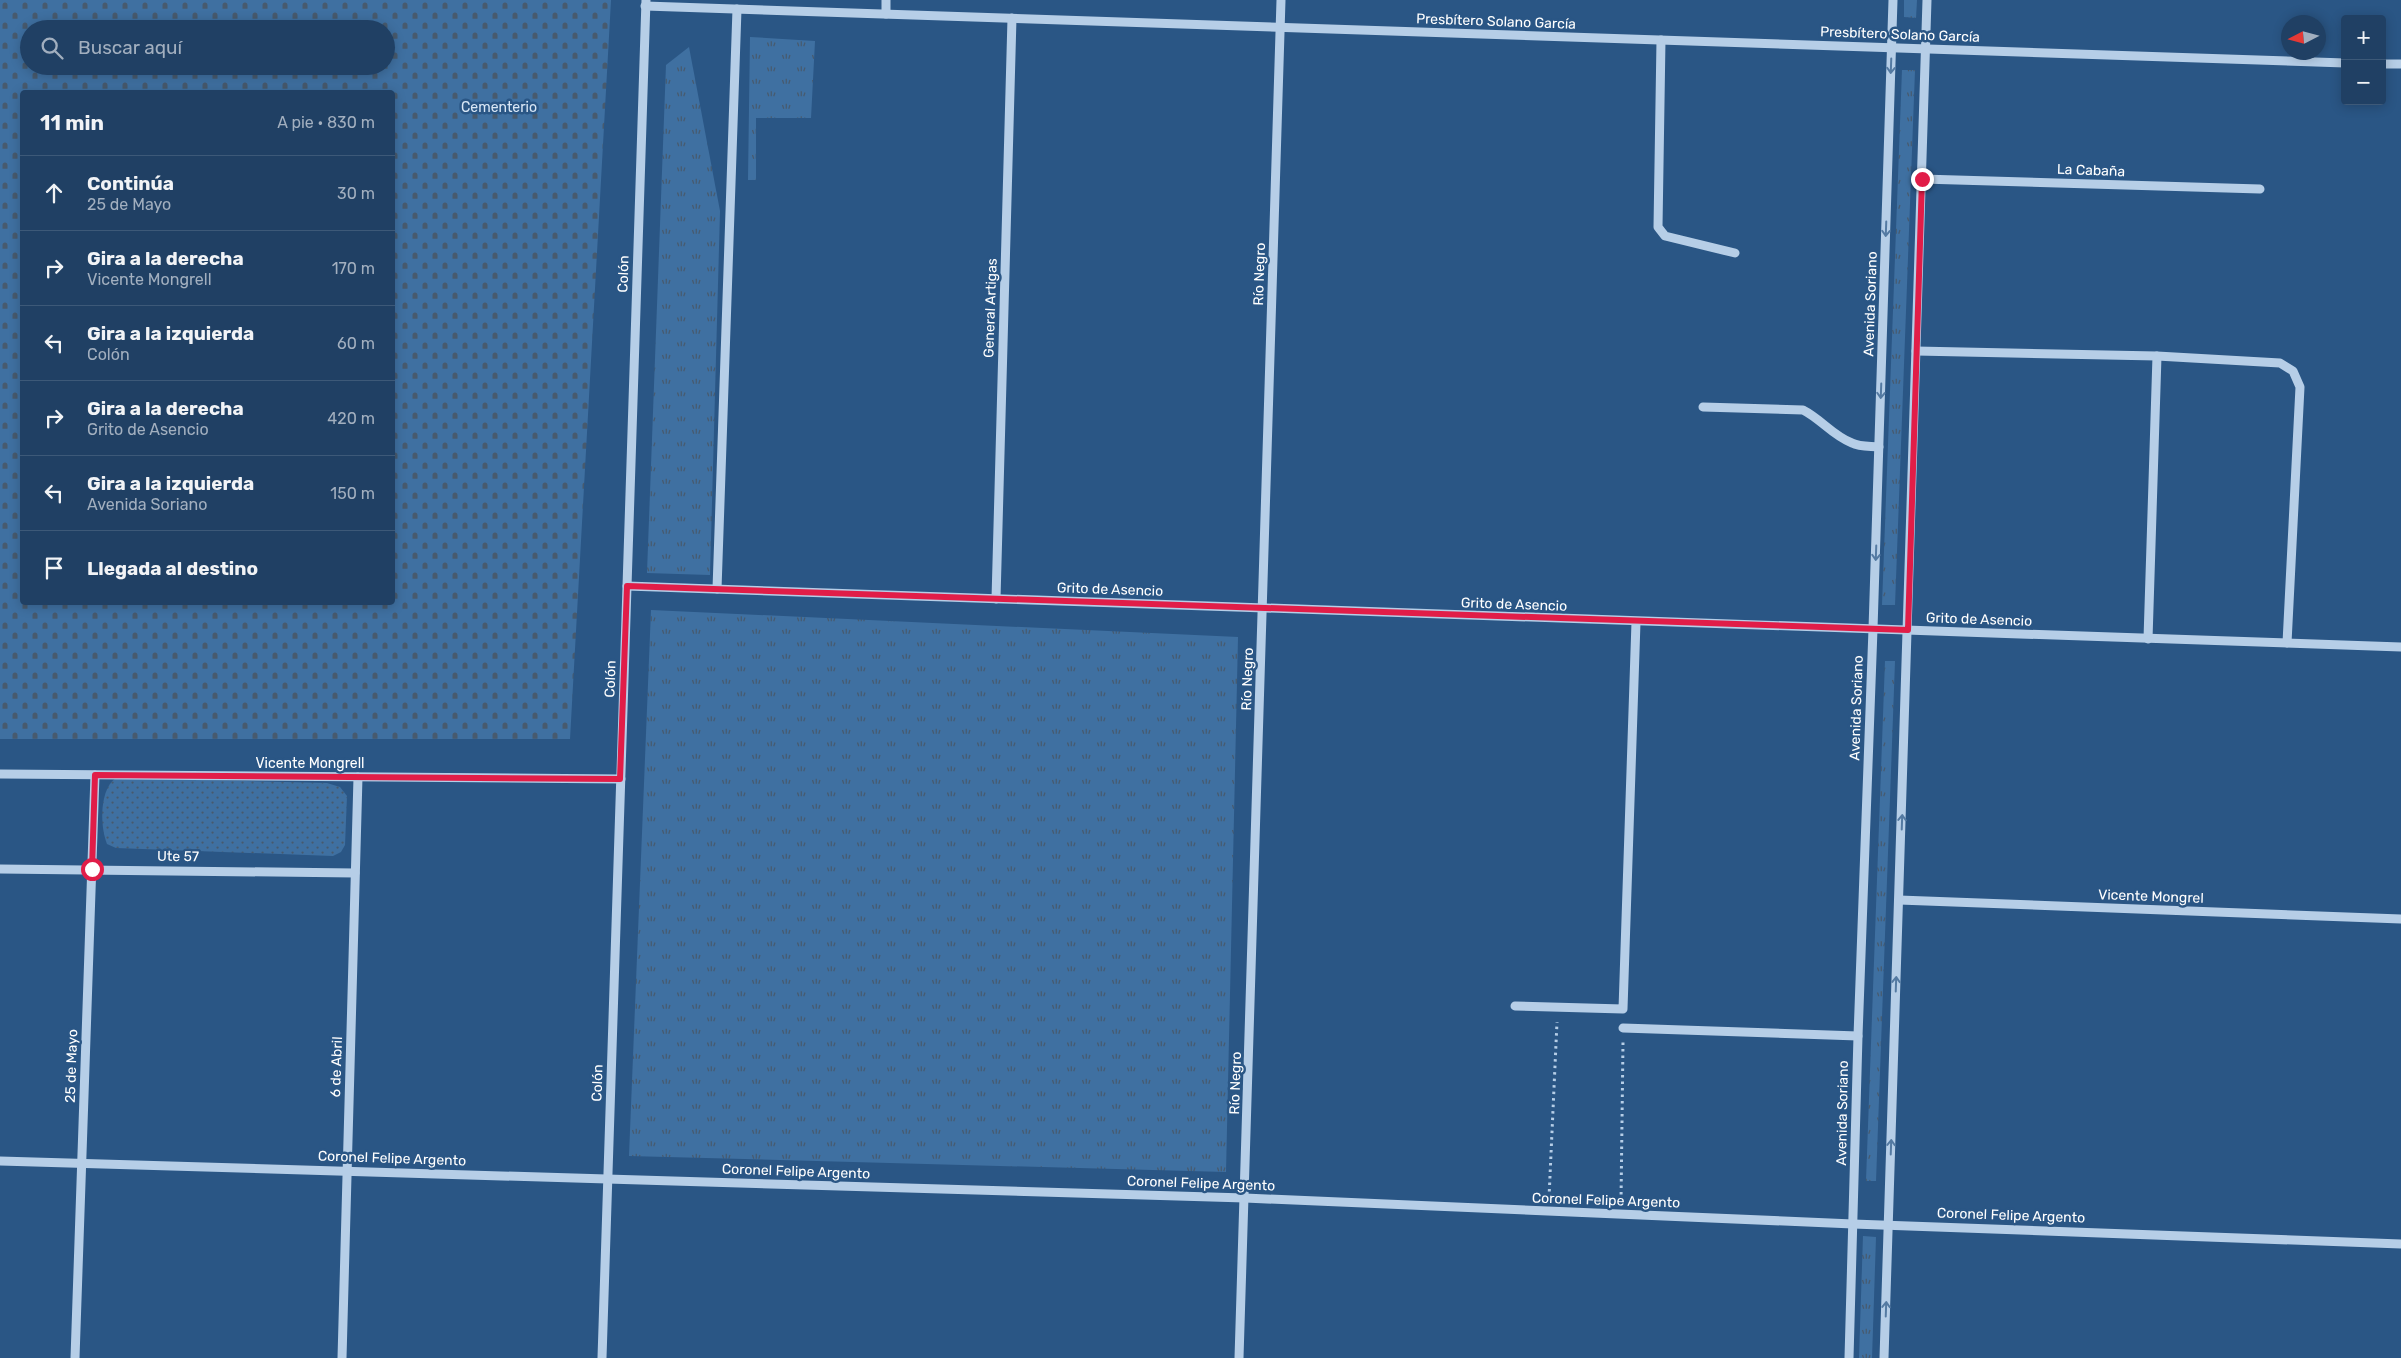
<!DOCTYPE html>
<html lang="es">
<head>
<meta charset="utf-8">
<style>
  :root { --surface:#204064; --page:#28476a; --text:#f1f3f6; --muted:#a2afbf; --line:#3d5978 }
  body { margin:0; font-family:Rubik,sans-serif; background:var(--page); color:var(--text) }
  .controls { position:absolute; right:15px; top:15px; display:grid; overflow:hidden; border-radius:5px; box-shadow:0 2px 12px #0003 }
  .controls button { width:45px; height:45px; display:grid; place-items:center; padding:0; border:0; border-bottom:1px solid var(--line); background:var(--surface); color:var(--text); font:25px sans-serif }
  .compass { position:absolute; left:2281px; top:15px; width:45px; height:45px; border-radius:50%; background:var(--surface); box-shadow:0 2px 12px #0003; rotate:264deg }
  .stop { position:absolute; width:15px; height:15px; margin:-11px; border:4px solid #e11d48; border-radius:50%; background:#fff }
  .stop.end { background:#e11d48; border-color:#fff; box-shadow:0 1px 5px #0008 }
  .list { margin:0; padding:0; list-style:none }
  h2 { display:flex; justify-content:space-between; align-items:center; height:65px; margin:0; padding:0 20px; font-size:21px }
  h2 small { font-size:16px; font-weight:400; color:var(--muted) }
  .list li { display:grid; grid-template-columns:32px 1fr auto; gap:15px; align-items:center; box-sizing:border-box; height:75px; padding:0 20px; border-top:1px solid var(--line) }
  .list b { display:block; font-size:19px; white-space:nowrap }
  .list p { margin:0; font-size:16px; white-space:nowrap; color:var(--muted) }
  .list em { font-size:16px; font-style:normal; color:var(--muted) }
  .icon { flex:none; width:28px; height:28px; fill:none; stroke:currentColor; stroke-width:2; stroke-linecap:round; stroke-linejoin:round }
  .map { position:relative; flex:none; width:2401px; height:1358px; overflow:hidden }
  .search { position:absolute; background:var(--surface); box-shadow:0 2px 12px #0003; left:20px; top:20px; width:375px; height:55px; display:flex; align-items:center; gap:12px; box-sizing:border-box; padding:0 18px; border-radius:28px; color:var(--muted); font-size:19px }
  .panel { position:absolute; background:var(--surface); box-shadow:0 2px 12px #0003; left:20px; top:90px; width:375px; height:515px; border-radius:5px }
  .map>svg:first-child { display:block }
</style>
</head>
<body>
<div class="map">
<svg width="2401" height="1358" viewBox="0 0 2401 1358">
  <defs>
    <pattern id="grass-tufts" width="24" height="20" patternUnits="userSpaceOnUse" patternTransform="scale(1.25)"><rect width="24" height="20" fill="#3f70a1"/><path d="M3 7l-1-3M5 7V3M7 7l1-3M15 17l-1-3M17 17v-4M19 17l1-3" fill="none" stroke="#475a6e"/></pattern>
    <pattern id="cemetery-stones" width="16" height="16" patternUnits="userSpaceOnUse" patternTransform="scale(1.25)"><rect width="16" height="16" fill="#3f70a1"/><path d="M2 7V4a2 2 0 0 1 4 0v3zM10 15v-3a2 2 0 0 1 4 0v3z" fill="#475a6e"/></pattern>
    <pattern id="park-dots" width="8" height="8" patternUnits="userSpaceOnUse" patternTransform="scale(1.25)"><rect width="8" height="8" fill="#3f70a1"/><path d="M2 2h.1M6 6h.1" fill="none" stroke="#475a6e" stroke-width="1.8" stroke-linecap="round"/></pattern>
  </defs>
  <rect width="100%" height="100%" fill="#2a5685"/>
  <g fill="url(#grass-tufts)">
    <path d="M1904,0H1917L1916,18L1904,17Z"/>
    <path d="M750,37L815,41L811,118H756V180H748Z"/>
    <path d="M689,47L720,211L710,575L647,573L666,65Z"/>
    <path d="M1902,70H1915L1895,605H1882Z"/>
    <path d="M651,610L1238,637L1226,1172L629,1156Z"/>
    <path d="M1885,661H1895L1876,1181H1866Z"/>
    <path d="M1863,1236L1876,1237L1872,1358H1859Z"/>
  </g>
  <path fill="url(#cemetery-stones)" fill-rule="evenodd" d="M0,0H611L570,739H0ZM29,29H386V66H29ZM22,92H392V602H22Z"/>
  <path fill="url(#park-dots)" d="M116,778L327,783L340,787L347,796L345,845L341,852L333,856L116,848L107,844C100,827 99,789 116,778Z"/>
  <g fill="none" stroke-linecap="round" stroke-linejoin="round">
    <g stroke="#b6cee7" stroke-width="3" stroke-dasharray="2.5 4" stroke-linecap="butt">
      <path d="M1549,1198L1557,1022"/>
      <path d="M1621,1201L1623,1042"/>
    </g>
    <g stroke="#b6cee7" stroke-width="9">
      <path d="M645,6L2345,63"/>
      <path d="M886,14V0"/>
      <path d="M1661,40L1658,227L1665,236L1735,253"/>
      <path d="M2382,64H2401"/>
      <path d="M1922,179L2260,189"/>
      <path d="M1916,351L2157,356L2280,363L2293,371L2300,387L2287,643"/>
      <path d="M1703,407L1803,410C1821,419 1833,436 1852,443C1860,447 1870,446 1879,447"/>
      <path d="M627,586L2401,647"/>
      <path d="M717,589L737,9"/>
      <path d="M996,599L1012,18"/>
      <path d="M2148,639L2157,356"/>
      <path d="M0,774L621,779"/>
      <path d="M0,869L355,873"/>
      <path d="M1899,900L2401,919"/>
      <path d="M1515,1006L1623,1009L1636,622"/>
      <path d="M1623,1028L1858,1036"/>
      <path d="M0,1161L1245,1198L1853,1224L2401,1244"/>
      <path d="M75,1358L95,775"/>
      <path d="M342,1358L358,777"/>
      <path d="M602,1358L646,0"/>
      <path d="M1239,1358L1281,0"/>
      <path d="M1849,1358L1858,1036L1873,629L1893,0"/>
      <path d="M1884,1358L1927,0"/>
    </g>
  </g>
  <defs><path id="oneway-shaft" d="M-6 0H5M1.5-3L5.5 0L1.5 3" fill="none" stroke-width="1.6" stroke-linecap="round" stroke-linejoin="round" transform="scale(1.25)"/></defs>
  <g stroke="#547aa2">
    <use href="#oneway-shaft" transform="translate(1891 66) rotate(92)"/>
    <use href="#oneway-shaft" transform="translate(1886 229) rotate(92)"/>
    <use href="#oneway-shaft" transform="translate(1881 391) rotate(92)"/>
    <use href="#oneway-shaft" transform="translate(1876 553) rotate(92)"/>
    <use href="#oneway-shaft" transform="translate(1902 822) rotate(-88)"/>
    <use href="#oneway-shaft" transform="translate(1896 984) rotate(-88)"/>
    <use href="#oneway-shaft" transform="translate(1891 1147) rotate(-88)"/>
    <use href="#oneway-shaft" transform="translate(1886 1309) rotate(-88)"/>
  </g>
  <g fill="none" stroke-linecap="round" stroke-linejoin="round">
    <path stroke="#e11d48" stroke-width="6" d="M92,869L95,775L620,779L627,586L1908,630L1922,179"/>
  </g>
  <g text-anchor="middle" stroke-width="5" stroke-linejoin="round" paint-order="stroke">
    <g font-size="14" fill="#fff" stroke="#2a5685">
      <text transform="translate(1496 21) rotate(2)" y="5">Presbítero Solano García</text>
      <text transform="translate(1900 34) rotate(2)" y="5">Presbítero Solano García</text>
      <text transform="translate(2091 170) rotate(2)" y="5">La Cabaña</text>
      <text transform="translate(623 274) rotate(-88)" y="5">Colón</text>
      <text transform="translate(1259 274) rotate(-88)" y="5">Río Negro</text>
      <text transform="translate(1870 304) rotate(-88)" y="5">Avenida Soriano</text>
      <text transform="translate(990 308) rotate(-88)" y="5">General Artigas</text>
      <text transform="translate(1110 589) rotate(2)" y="5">Grito de Asencio</text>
      <text transform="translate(1514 604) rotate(2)" y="5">Grito de Asencio</text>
      <text transform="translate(1979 619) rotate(2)" y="5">Grito de Asencio</text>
      <text transform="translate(610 679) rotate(-88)" y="5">Colón</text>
      <text transform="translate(1247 679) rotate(-88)" y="5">Río Negro</text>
      <text transform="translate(1856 708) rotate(-88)" y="5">Avenida Soriano</text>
      <text x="310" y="768">Vicente Mongrell</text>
      <text transform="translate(178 856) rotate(1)" y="5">Ute 57</text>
      <text transform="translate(2151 896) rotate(2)" y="5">Vicente Mongrel</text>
      <text transform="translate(71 1066) rotate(-88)" y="5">25 de Mayo</text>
      <text transform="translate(336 1067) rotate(-88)" y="5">6 de Abril</text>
      <text transform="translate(597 1083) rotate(-88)" y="5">Colón</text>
      <text transform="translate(1235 1083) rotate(-88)" y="5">Río Negro</text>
      <text transform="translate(1842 1113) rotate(-89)" y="5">Avenida Soriano</text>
      <text transform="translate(392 1158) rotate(2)" y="5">Coronel Felipe Argento</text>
      <text transform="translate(796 1171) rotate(2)" y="5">Coronel Felipe Argento</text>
      <text transform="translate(1201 1183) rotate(2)" y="5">Coronel Felipe Argento</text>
      <text transform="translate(1606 1200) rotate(2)" y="5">Coronel Felipe Argento</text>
      <text transform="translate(2011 1215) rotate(2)" y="5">Coronel Felipe Argento</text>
    </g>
    <g font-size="14" fill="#d9e7f6" stroke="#2a5685">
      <text x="499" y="112">Cementerio</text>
    </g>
  </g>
</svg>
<div class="controls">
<button>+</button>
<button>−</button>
</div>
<svg class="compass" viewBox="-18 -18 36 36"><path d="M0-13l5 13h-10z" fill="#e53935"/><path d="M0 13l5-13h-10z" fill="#a2afbf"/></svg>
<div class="stop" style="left:92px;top:869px"></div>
<div class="stop end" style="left:1922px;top:179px"></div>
<div class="search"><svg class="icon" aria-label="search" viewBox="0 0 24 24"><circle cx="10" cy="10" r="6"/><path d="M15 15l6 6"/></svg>Buscar aquí</div>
<section class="panel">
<h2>11 min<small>A pie · 830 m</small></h2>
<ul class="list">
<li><svg class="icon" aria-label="ahead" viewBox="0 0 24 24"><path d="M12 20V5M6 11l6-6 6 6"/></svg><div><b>Continúa</b><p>25 de Mayo</p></div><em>30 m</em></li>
<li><svg class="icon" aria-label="right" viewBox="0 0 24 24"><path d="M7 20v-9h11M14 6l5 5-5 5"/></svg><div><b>Gira a la derecha</b><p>Vicente Mongrell</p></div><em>170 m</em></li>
<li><svg class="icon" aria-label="left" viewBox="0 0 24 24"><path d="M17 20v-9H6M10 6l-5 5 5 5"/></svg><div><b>Gira a la izquierda</b><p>Colón</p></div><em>60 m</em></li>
<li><svg class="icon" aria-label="right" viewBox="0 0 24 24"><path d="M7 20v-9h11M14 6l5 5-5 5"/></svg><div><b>Gira a la derecha</b><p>Grito de Asencio</p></div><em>420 m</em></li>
<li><svg class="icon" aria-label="left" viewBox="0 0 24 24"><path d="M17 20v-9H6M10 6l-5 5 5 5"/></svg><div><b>Gira a la izquierda</b><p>Avenida Soriano</p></div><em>150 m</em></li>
<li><svg class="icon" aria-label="arrive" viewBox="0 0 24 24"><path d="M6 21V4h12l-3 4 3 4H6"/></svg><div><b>Llegada al destino</b></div></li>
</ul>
</section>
</div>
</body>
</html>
